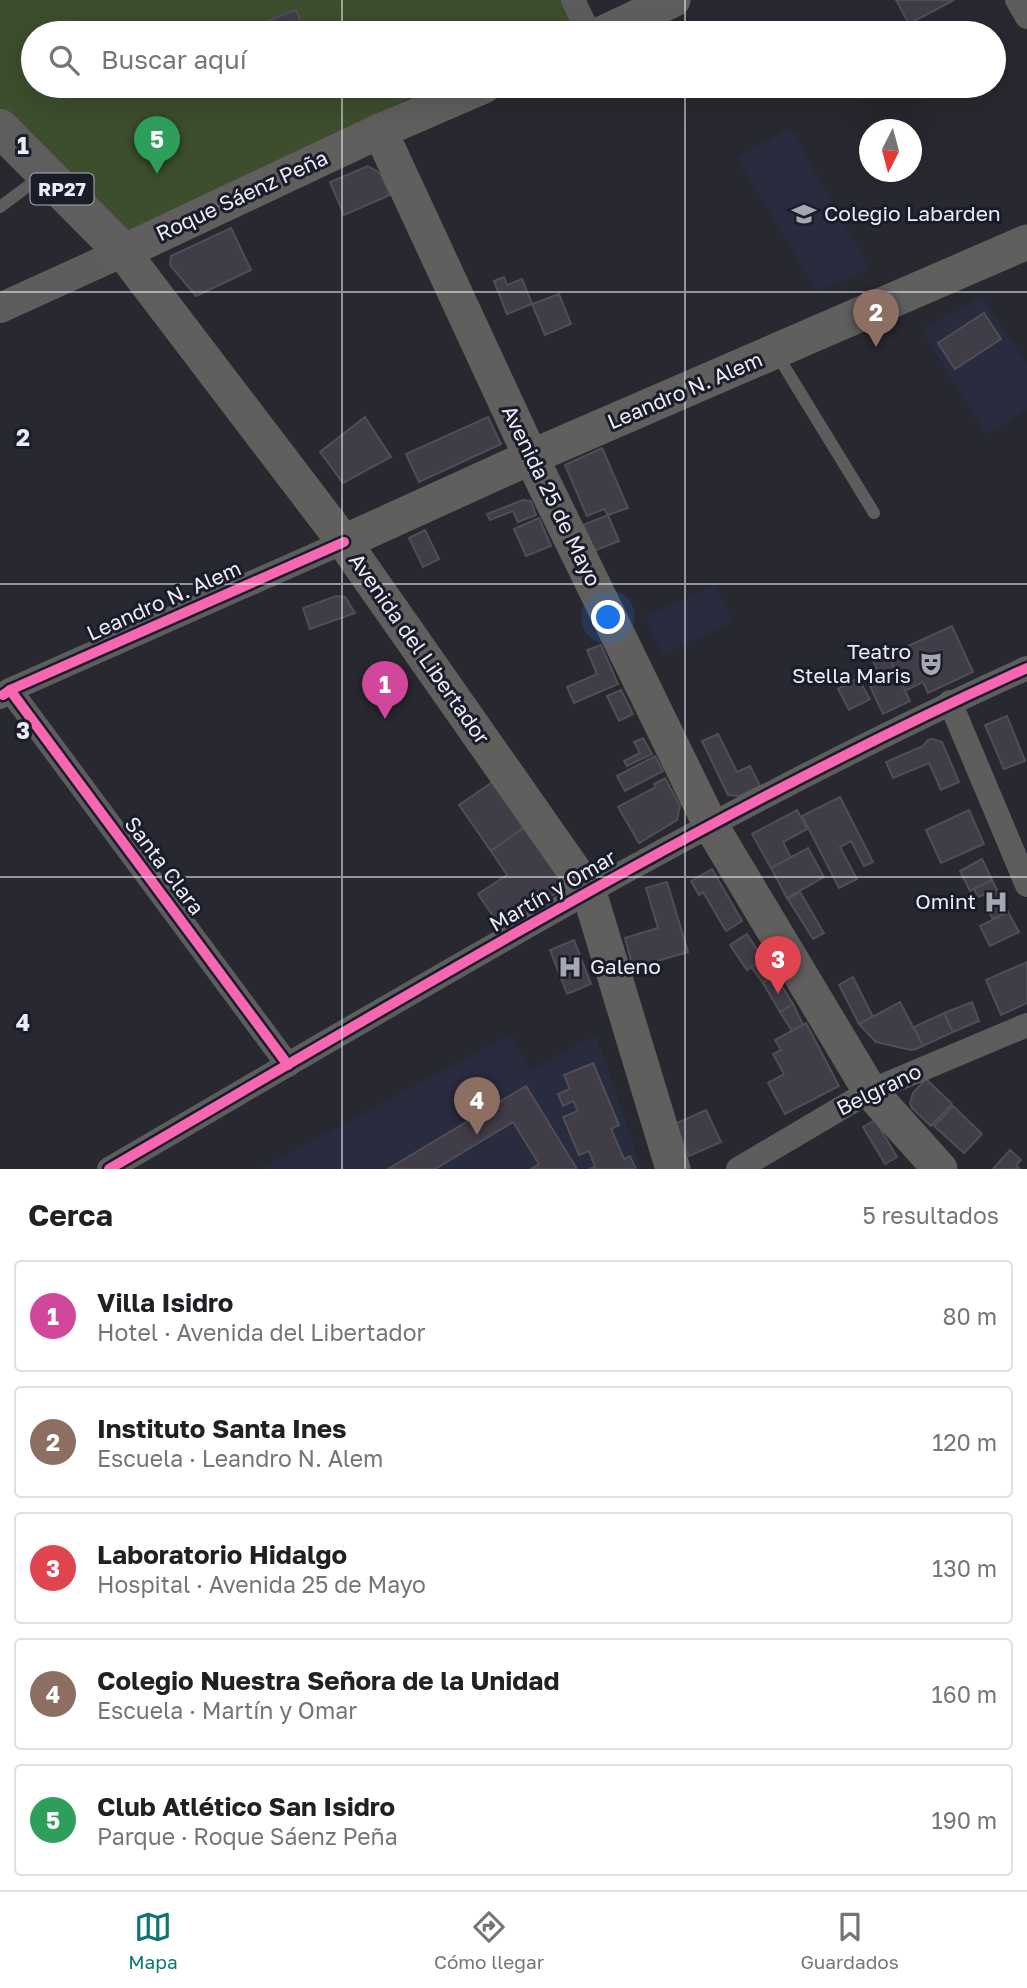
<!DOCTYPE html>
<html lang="es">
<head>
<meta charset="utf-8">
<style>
  :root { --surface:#fff; --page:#f6f6f6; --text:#202124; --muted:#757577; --line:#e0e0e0; --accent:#0f766e }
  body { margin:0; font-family:"Golos Text",sans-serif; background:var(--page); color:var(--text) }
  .compass { position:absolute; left:859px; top:119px; width:63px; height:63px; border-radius:50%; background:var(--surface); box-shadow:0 7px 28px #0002; rotate:186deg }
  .you { position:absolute; left:609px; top:618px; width:24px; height:24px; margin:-18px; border:5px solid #fff; border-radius:50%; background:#1a73e8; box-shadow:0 0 0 10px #1a73e833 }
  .badge { display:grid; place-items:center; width:46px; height:46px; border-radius:50%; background:var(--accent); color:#fff; font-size:23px; font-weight:700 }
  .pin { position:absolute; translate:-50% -58px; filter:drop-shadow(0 2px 4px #0008) }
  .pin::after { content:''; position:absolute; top:37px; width:24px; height:21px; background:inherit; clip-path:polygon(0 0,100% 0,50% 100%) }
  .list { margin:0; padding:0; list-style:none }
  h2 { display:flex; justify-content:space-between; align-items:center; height:91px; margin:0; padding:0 28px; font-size:30px }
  h2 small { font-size:23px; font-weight:400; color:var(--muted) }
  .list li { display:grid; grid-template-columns:46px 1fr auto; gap:21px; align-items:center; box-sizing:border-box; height:112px; margin:0 14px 14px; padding:0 14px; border:2px solid var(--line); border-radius:7px }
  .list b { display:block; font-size:26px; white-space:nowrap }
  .list p { margin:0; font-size:23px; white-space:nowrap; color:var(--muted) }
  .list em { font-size:23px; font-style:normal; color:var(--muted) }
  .icon { flex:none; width:38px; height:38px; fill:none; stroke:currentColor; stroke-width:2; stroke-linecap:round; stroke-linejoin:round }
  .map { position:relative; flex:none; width:1027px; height:1169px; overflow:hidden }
  .search { position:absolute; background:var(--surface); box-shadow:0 7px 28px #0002; left:21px; right:21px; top:21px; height:77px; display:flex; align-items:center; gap:18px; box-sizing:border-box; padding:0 24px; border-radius:38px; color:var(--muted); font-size:26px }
  .sheet { height:721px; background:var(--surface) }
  nav { display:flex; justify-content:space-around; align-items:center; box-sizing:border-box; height:98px; border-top:2px solid var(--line); background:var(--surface); font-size:19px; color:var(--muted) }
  nav a { display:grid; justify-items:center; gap:4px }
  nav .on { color:var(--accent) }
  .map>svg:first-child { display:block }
</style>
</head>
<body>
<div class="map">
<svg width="1027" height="1169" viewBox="0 0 1027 1169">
  <rect width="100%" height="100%" fill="#282830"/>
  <g fill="#292b3e">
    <path d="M790,127L870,269L817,291L737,158Z"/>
    <path d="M982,296L1027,364V409L986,435L922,330Z"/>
    <path d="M715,584L733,622L663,655L645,616Z"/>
    <path d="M510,1034L531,1070L596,1035L642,1169H260Z"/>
  </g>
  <path fill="#3c4e2d" d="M0,0H574L581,15L543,33H33V86H435L124,236L0,113Z"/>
  <g fill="#403c48" stroke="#4f4e56" stroke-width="2">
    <path d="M896,0H954L909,24Z"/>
    <path d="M296,10L305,33H238V32Z"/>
    <path d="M368,166L380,173L390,195L344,215L330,182Z"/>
    <path d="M231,228L251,270L196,296L170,265L171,256Z"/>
    <path d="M504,277L507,285L522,279L532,304L507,314L494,281Z"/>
    <path d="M559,294L571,324L545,335L532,304Z"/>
    <path d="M984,313L1001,339L955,369L938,343Z"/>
    <path d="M365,417L391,457L343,483L320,452Z"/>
    <path d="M488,417L501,444L419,482L406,454Z"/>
    <path d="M602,448L628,508L608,515L604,509L587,516L565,465Z"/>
    <path d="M523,500L531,501L536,515L518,522L513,511L490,520L487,514Z"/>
    <path d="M608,515L619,541L594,551L583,525Z"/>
    <path d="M539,518L551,546L526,556L514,529Z"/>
    <path d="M425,530L439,559L423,567L409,538Z"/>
    <path d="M336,596L345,597L355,613L310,629L303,608Z"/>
    <path d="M952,626L973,672L928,693L923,682L905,691L888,655Z"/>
    <path d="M601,645L618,684L574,703L567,687L597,674L587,650Z"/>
    <path d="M888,655L910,701L883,714L868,682L880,676L873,661Z"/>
    <path d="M858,678L870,699L849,710L838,689Z"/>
    <path d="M621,690L633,714L619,721L607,696Z"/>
    <path d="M1007,716L1025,761L1004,769L985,725Z"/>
    <path d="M718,734L737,772L750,766L760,786L739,796L728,795L702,741Z"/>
    <path d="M643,738L652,754L627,766L624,761L640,753L634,742Z"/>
    <path d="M933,739L942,742L959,782L941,790L929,763L893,778L886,762L923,746L928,740Z"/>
    <path d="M655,756L663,771L625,791L617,776Z"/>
    <path d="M665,778L680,806L677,820L639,843L618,807L656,787L654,784Z"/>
    <path d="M494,781L525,827L491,851L459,805Z"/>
    <path d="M840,797L873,862L864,866L851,841L840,847L857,879L839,888L802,816Z"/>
    <path d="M797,810L807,829L783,842L791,858L771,868L752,834Z"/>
    <path d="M969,810L984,844L941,863L926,830Z"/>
    <path d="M525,827L561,881L559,891L502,929L478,894L507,875L491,851Z"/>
    <path d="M808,848L824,877L787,898L771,868Z"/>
    <path d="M982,859L992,880L970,891L960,871Z"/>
    <path d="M712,869L742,921L726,931L703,892L699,895L691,881Z"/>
    <path d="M992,880L1008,912L993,919L987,909L992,907L985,894L978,897L974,889Z"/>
    <path d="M667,882L688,952L633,968L625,938L658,928L646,888Z"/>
    <path d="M800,892L824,933L813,939L788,899Z"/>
    <path d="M1008,912L1019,932L990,946L980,926Z"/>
    <path d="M747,934L763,959L747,970L730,945Z"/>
    <path d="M574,940L591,984L567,994L550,950Z"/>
    <path d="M763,959L775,975L763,983L751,967Z"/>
    <path d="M1027,962V1003L1001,1015L986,980Z"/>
    <path d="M775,975L793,1004L780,1012L763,983Z"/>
    <path d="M853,977L873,1017L859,1024L839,985Z"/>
    <path d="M900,1002L923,1046L916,1049L911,1050L876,1042L859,1024Z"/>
    <path d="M972,1002L979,1021L953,1032L944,1013Z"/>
    <path d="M793,1004L803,1025L792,1031L780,1012Z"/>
    <path d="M944,1013L953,1032L923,1046L914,1027Z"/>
    <path d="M806,1023L839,1086L785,1114L768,1083L784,1074L773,1054L781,1050L775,1040Z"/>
    <path d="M593,1063L619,1125L611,1129L624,1159L630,1156L636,1169H589L595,1167L589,1151L579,1155L563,1117L578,1111L573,1101L563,1106L558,1094L570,1089L564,1075Z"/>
    <path d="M926,1079L952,1104L931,1126L912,1108L910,1103L913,1093Z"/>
    <path d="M526,1086L577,1169H531L539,1164L513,1122L435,1169H388Z"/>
    <path d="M953,1106L982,1134L964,1153L934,1126Z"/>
    <path d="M706,1110L721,1142L689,1156L675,1124Z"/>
    <path d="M875,1120L897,1157L885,1164L863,1127Z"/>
    <path d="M1010,1150L1021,1160L1016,1165L1020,1169H993Z"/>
  </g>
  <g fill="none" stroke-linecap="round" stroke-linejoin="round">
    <g stroke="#5d5d5d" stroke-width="12">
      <path d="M0,207L43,175"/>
      <path d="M776,353L874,513"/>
    </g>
    <g stroke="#5d5d5d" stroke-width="24">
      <path d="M573,0L589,33"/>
      <path d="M1017,0L1027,17"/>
      <path d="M10,690L288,1065"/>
      <path d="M0,697L10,690L344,542"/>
      <path d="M950,702L1027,885"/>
      <path d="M109,1169C410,994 709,812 1027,668"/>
      <path d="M738,1169L870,1091L1027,1025"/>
    </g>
    <path stroke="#5d5d5d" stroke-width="30" d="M0,308L123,252"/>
    <g stroke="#605f5e" stroke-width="35">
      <path d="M603,33L673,0"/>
      <path d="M484,86L380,131L123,252L344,542L589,892L673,1169"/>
      <path d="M380,131L531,457L710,824L870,1091L940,1169"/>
      <path d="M344,542L531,457L1027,242"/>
    </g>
    <path stroke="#5f5e5e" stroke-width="38" d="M0,128L123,252"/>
    <g stroke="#1a1c2a" stroke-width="15">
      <g id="cycleway">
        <path d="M10,690L288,1065"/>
        <path d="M3,695L10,690L344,542"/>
        <path d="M109,1169C410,994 709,812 1027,668"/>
      </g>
    </g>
    <use href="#cycleway" stroke="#f766af" stroke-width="10"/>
  </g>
  <path fill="none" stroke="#ebecf7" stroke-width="2" stroke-opacity="0.55" d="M342,0V33M685,0V33M342,86V1169M685,86V1169M0,292H1027M0,584H1027M0,877H1027"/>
  <defs>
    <g id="school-bare" transform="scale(1.89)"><path d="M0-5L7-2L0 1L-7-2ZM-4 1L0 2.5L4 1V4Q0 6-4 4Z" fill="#a7a7b1" stroke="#1a1c2a" stroke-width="2.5" paint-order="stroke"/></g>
    <g id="theatre-bare" transform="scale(1.89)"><path d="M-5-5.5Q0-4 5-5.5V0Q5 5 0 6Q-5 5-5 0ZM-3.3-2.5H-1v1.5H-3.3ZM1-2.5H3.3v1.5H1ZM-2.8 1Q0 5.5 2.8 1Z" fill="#a7a7b1" stroke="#1a1c2a" stroke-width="2.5" paint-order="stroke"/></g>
    <g id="hospital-bare" transform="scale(1.89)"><path d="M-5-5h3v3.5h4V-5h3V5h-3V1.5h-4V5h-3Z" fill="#a7a7b1" stroke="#1a1c2a" stroke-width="2.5" paint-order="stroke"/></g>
  </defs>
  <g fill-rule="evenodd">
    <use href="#school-bare" x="804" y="214"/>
    <use href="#theatre-bare" x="931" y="664"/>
    <use href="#hospital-bare" x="996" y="902"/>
    <use href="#hospital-bare" x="570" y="967"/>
  </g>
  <g text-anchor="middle" stroke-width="6" stroke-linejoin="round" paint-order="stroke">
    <rect fill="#1a1c2a" stroke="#acaeba" stroke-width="2" x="30.5" y="173.5" width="63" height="31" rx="5"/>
    <g font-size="19" font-weight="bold" fill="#ebecf7">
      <text x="62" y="196">RP27</text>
    </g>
    <g font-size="21" fill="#ebecf7" stroke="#1a1c2a">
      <text transform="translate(242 196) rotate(-25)" y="7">Roque Sáenz Peña</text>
      <text transform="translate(685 391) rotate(-23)" y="7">Leandro N. Alem</text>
      <text transform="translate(551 496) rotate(64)" y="7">Avenida 25 de Mayo</text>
      <text transform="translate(164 601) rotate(-24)" y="7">Leandro N. Alem</text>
      <text transform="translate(419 649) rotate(55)" y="7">Avenida del Libertador</text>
      <text transform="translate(164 866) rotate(53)" y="7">Santa Clara</text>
      <text transform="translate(553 891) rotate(-30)" y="7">Martín y Omar</text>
      <text transform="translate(879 1090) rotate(-26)" y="7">Belgrano</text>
    </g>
    <g font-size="21" fill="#ebecf7" stroke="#1a1c2a" text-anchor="start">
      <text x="824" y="221">Colegio Labarden</text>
      <text x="911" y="659" text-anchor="end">Teatro<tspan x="911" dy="24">Stella Maris</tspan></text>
      <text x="976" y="909" text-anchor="end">Omint</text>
      <text x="590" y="974">Galeno</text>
    </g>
  </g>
  <g font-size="23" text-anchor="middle" font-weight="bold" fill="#ebecf7" stroke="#1a1c2a" stroke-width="6" stroke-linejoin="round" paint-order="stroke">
    <text x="23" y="154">1</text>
    <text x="23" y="446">2</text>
    <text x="23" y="739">3</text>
    <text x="23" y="1031">4</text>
  </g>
</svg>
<svg class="compass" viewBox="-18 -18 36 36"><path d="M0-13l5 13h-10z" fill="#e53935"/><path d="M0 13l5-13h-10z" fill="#757577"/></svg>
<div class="you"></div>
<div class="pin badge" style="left:385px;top:719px;background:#d1479c">1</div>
<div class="pin badge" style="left:876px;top:347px;background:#8d6e63">2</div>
<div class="pin badge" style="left:778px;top:994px;background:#e0444e">3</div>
<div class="pin badge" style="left:477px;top:1135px;background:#8d6e63">4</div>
<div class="pin badge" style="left:157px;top:174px;background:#2e9e5b">5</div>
<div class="search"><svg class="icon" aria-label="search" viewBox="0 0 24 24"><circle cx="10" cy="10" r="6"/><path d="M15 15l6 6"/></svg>Buscar aquí</div>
</div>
<section class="sheet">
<h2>Cerca<small>5 resultados</small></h2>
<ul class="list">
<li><span class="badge" style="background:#d1479c">1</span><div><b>Villa Isidro</b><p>Hotel · Avenida del Libertador</p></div><em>80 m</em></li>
<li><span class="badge" style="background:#8d6e63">2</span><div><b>Instituto Santa Ines</b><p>Escuela · Leandro N. Alem</p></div><em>120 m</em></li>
<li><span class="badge" style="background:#e0444e">3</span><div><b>Laboratorio Hidalgo</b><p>Hospital · Avenida 25 de Mayo</p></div><em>130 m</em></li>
<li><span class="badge" style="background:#8d6e63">4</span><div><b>Colegio Nuestra Señora de la Unidad</b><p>Escuela · Martín y Omar</p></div><em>160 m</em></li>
<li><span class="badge" style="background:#2e9e5b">5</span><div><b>Club Atlético San Isidro</b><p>Parque · Roque Sáenz Peña</p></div><em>190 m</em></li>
</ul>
</section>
<nav>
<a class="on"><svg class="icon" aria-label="map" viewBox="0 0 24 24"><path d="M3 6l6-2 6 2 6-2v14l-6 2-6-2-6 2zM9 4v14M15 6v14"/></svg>Mapa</a>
<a><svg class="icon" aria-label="directions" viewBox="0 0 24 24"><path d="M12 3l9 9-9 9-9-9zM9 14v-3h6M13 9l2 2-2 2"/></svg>Cómo llegar</a>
<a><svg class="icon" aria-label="saved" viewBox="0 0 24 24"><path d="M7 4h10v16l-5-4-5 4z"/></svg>Guardados</a>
</nav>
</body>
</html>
